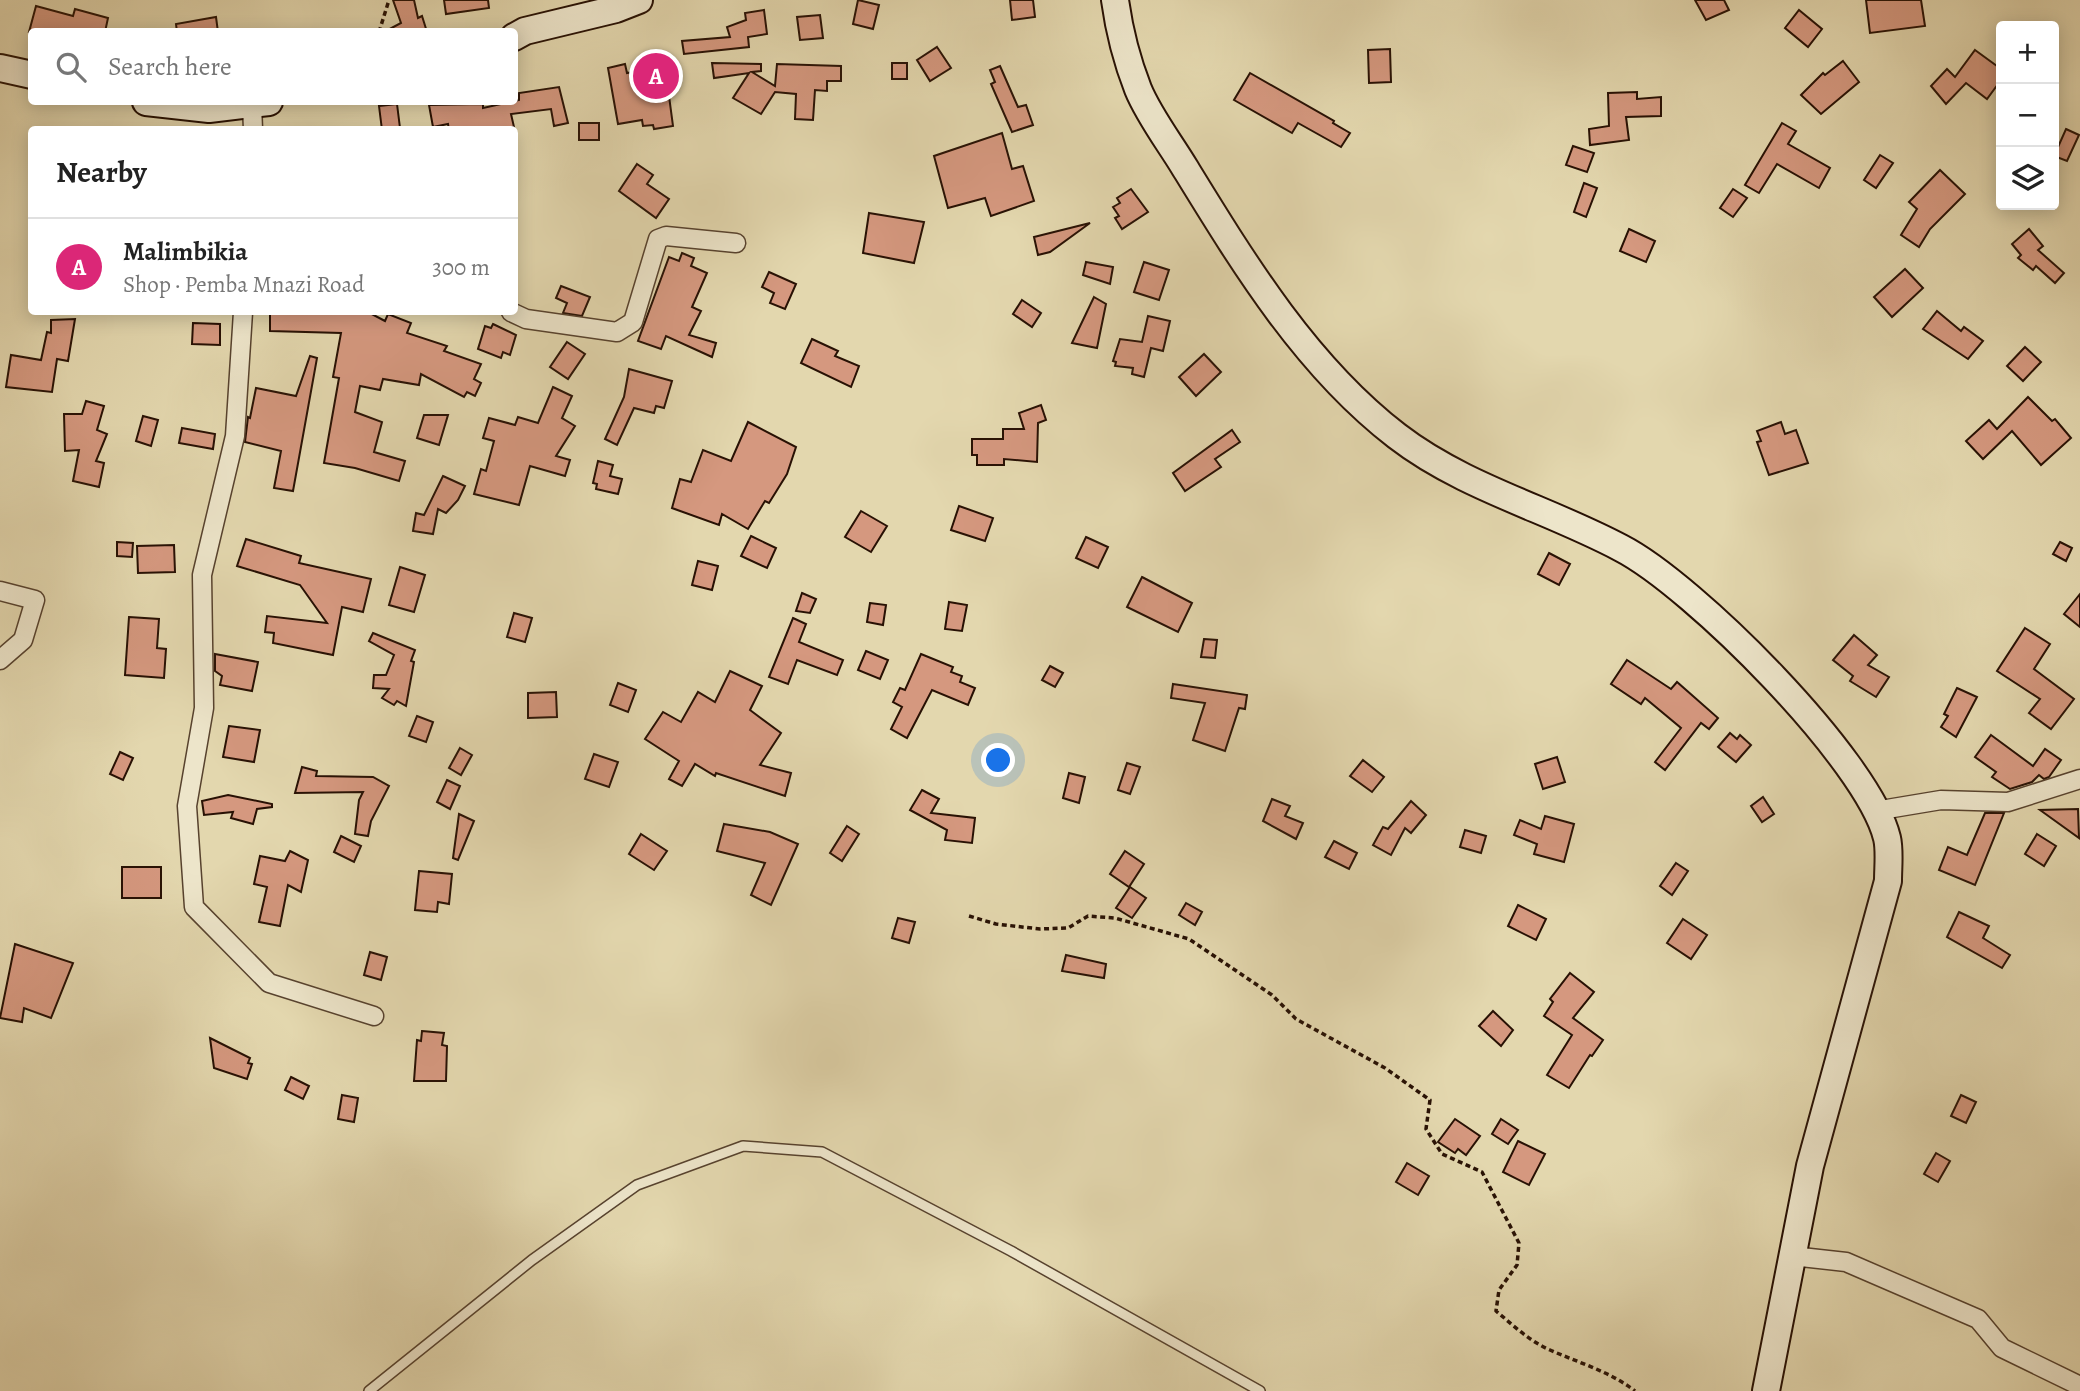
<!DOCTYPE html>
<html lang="en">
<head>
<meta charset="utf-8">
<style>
  :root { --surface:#fff; --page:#f6f6f6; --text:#222; --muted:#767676; --line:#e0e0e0; --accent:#db2777 }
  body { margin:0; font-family:Alegreya,serif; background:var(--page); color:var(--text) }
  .controls { position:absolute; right:21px; top:21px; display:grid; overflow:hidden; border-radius:7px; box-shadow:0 4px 18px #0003 }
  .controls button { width:63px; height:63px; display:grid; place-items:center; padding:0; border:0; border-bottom:2px solid var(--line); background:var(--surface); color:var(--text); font:35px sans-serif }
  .you { position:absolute; left:999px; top:761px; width:24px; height:24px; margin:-18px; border:5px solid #fff; border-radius:50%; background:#1a73e8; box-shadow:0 0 0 10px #1a73e833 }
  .badge { display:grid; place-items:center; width:46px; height:46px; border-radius:50%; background:var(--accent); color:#fff; font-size:23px; font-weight:700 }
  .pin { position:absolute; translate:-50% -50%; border:4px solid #fff; box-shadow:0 2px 7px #0006 }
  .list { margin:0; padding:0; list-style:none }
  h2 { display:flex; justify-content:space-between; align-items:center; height:91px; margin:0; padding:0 28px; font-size:30px }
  h2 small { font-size:23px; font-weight:400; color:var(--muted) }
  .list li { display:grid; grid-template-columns:46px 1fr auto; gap:21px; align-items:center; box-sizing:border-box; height:98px; padding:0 28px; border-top:2px solid var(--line) }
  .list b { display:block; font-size:26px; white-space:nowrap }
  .list p { margin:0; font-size:23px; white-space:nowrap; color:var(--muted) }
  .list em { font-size:23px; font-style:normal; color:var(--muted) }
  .icon { flex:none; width:38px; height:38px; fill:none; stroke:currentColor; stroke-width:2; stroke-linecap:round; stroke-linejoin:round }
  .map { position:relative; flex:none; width:2080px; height:1391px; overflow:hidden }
  .search { position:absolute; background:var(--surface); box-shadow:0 4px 18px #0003; left:28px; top:28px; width:490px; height:77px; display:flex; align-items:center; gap:18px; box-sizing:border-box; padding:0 24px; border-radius:7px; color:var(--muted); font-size:26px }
  .panel { position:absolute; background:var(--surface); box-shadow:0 4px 18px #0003; left:28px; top:126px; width:490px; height:189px; border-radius:7px }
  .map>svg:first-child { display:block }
</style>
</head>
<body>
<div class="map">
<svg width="2080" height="1391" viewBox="0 0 2080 1391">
  <rect width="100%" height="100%" fill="#e3d7ae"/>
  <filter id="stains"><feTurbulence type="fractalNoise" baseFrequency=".00286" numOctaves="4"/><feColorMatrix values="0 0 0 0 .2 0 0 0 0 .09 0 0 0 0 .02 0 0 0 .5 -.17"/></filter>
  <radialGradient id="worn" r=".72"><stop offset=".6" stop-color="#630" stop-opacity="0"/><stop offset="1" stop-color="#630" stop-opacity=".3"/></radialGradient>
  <g fill="#d5987f" stroke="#281104" stroke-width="2">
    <path d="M393,0H414L418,18L422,16L427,32H384L401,23Z"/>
    <path d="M444,0H488L489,8L446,14Z"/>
    <path d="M858,0L879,5L873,29L853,24Z"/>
    <path d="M1010,0H1033L1035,17L1012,20Z"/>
    <path d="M1695,0H1724L1729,10L1706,20Z"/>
    <path d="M1866,0H1921L1925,26L1870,33Z"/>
    <path d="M36,6L73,16L75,9L108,18L105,32H29Z"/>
    <path d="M764,10L767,34L748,37L749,47L684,54L682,41L730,37L727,27L746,20L745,13Z"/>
    <path d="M1799,10L1822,29L1808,47L1785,28Z"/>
    <path d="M820,15L823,38L800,40L797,17Z"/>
    <path d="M216,17L218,32H177L176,24Z"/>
    <path d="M937,47L951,68L930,81L917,60Z"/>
    <path d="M1390,49L1391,82L1369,83L1368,50Z"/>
    <path d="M1975,50L2001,69V80L1987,99L1966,83L1946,104L1931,86L1947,69L1955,77Z"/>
    <path d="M1843,61L1859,82L1821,114L1801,95L1823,73L1825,75Z"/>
    <path d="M712,63L761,64V71L752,72L775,86L777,64L841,66V81H827V91L815,90L813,120L795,119L796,94L775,92L761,114L733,98L749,73L714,78Z"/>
    <rect x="892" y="63" width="15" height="16"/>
    <path d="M625,64L627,73L662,67L664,96H669L673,126L654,129L653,125L643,126L642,120L618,124L608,68Z"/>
    <path d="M1000,66L1018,107L1026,105L1033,125L1012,132L991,84L995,82L990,70Z"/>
    <path d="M1250,73L1334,121L1333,123L1350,133L1341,147L1298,123L1292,133L1234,100Z"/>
    <path d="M559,87L568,123L554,126L551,109L511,114L514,127L504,130H449L448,124L433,127L429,105L483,104V108L519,100V93Z"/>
    <path d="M1637,92V99L1661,97V116L1626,117L1629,140L1590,145L1589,129L1609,126L1608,93Z"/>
    <path d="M397,104L400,128L382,130L379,106Z"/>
    <rect x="579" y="123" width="20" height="17"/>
    <path d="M1782,123L1796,131L1788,144L1830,168L1819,188L1777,164L1759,193L1745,185Z"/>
    <path d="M2066,129L2079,135L2067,161L2054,156Z"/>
    <path d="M1002,133L1012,169L1023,166L1034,201L991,216L985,198L948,208L934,156Z"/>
    <path d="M1573,146L1594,153L1587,172L1566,165Z"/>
    <path d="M1880,155L1893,163L1876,188L1864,180Z"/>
    <path d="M637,164L653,175L647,184L669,199L656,218L619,191Z"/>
    <path d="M1940,170L1965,194L1930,229L1919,247L1901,235L1917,209L1909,202Z"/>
    <path d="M1584,183L1597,188L1586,217L1574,212Z"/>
    <path d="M1131,189L1148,212L1122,229L1115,218L1119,216L1113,207L1120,203L1117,198Z"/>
    <path d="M1733,189L1747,198L1733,217L1720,208Z"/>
    <path d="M869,213L924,222L914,263L863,253Z"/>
    <path d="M1090,223L1050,252L1038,255L1034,237Z"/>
    <path d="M1629,229L1655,241L1646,262L1620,251Z"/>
    <path d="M2029,229L2043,246L2038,250L2064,273L2055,283L2036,266L2033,270L2018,258L2021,255L2012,244Z"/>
    <path d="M682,253L694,258L691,266L707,273L692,307L701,311L689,335L716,343L712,357L666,336L661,349L638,341L669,257L679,261Z"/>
    <path d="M1086,262L1113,267L1110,284L1083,275Z"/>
    <path d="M1144,262L1169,270L1159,300L1134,292Z"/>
    <path d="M1905,269L1923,288L1892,317L1874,297Z"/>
    <path d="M769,272L796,284L785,309L770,303L774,293L762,287Z"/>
    <path d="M561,286L590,297L582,316L563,313L567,303L556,298Z"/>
    <path d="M1094,297L1106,304L1097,348L1072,343Z"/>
    <path d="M1022,300L1041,313L1032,327L1013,314Z"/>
    <path d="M1937,311L1961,331L1964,327L1983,341L1968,359L1923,329Z"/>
    <path d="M270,312H368L385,321L388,314L411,323L407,333L447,346L444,351L481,364L474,379L481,383L475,396L467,392L464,397L421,374L419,385L383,379L380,390L360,386L355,412L382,422L374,452L405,461L399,481L355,468L324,463L339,378L333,377L341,333L270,331Z"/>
    <path d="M1148,316L1170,321L1163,351L1151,348L1144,377L1132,374L1133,368L1115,366L1116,362L1113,361L1120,339L1142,342Z"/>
    <path d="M75,319L68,361L57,359L52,392L6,387L11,355L41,360L47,332L51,333V320Z"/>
    <path d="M193,323L220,324V345L192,344Z"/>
    <path d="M493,324L516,335L510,355L503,352L501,358L478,349L485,326L491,328Z"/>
    <path d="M812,339L838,351L835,356L859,366L851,387L801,363Z"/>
    <path d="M567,342L585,354L568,379L550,367Z"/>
    <path d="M2025,347L2041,362L2023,381L2007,366Z"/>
    <path d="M1204,354L1221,372L1196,396L1179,377Z"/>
    <path d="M310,356L317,358L293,491L274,488L281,451L245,442L248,417L250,418L256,388L296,396Z"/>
    <path d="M629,369L672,381L664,408L656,406L654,413L634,408L617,445L605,439L624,397Z"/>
    <path d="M553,387L572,396L562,418L575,426L556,456L570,460L565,476L530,466L519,505L474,494L481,469L486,471L494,441L483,438L489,418L515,425L518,417L538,423Z"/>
    <path d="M2028,397L2052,421L2055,419L2071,438L2041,465L2012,431L1983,459L1966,441L1989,420L1997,429Z"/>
    <path d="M86,401L104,406L97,430L107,434L96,461L104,463L99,487L73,481L79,450L65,451L64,414H82Z"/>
    <path d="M1041,405L1046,420L1038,423L1037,462L1004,459V465H977V455H972V439H1003V429H1024L1019,413Z"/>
    <path d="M424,415H448L439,445L417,438Z"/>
    <path d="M143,416L158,420L151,446L136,441Z"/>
    <path d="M748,422L796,447L787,474L769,503L765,501L748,529L722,514L719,525L672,508L680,479L691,482L703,450L731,461Z"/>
    <path d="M1781,422L1785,434L1796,430L1808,463L1769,475L1757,442L1761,441L1757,431Z"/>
    <path d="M182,428L215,434L213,449L179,443Z"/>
    <path d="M1232,430L1240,442L1215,459L1221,467L1185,491L1173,473Z"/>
    <path d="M598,461L613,465L610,476L622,479L618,494L596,489L597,484L593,483Z"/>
    <path d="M443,476L465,486L458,500L446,513L438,509L433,534L413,531L416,513L424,515Z"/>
    <path d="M959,506L993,518L985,541L951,530Z"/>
    <path d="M861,511L887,526L871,552L845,537Z"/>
    <path d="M751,536L776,548L767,568L741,556Z"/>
    <path d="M1086,537L1108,547L1098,568L1076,558Z"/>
    <path d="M246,539L301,556L299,563L371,579L363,612L342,607L333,655L273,643L274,633L265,632L267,616L327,623L300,585L237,566Z"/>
    <path d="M117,542L133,543L132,557L117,556Z"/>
    <path d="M2060,542L2072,548L2066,561L2053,554Z"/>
    <path d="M174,545L175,572L138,573L137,546Z"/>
    <path d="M1549,553L1570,564L1559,585L1538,574Z"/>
    <path d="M698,561L718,566L712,590L692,585Z"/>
    <path d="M400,567L425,575L414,612L389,605Z"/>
    <path d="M1142,577L1192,603L1178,632L1127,607Z"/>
    <path d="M802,593L816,599L810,613L796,611Z"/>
    <path d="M2080,594V627L2064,614Z"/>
    <path d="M949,602L967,605L962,631L945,629Z"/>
    <path d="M870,603L886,605L883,625L867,622Z"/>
    <path d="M514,613L532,618L525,642L507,637Z"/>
    <path d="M129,617L159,619L157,648L166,649L164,678L125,675Z"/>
    <path d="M793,618L806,624L799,642L843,660L837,675L797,660L788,684L769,677Z"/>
    <path d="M2025,628L2050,644L2034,669L2074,699L2051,729L2029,713L2040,699L1997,671Z"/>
    <path d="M373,633L415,650L411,661L414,662L406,706L397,701L394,705L382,698L389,689L373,688L374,675H386L394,655L369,641Z"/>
    <path d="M1854,635L1877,655L1868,665L1889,677L1876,697L1850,681L1853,676L1833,660Z"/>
    <path d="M1204,639L1217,640L1215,658L1201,657Z"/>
    <path d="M866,651L888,660L880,679L858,670Z"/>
    <path d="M215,654L258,662L252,691L220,685L222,676L215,671Z"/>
    <path d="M921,654L953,667L951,672L962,676L960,682L975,688L968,705L932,690L907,738L891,729L902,707L893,702L900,688L905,690Z"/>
    <path d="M1627,660L1671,689L1677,682L1718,718L1709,729L1701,723L1665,770L1655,762L1681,728L1645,698L1641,704L1611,684Z"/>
    <path d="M1050,666L1063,673L1055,687L1042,680Z"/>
    <path d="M730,671L762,686L750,710L781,733L760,765L791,773L785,796L716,773L715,776L695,764L682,786L669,779L679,761L645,739L663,712L681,722L698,692L715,702Z"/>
    <path d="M618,683L636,690L628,712L610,705Z"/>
    <path d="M1173,684L1247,695L1245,709L1239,708L1225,751L1193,740L1205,703L1171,698Z"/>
    <path d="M1957,688L1977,697L1956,737L1941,727L1948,716L1944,714Z"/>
    <path d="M556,692L557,717L528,718V693Z"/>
    <path d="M417,716L433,722L426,742L409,736Z"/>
    <path d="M229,726L260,730L254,762L223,757Z"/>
    <path d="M1730,733L1737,739L1740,735L1751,745L1736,762L1718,747Z"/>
    <path d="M1991,735L2033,766L2045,749L2061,760L2049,777L2044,779L2039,775L2032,782L2010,789L1992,777L1996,772L1975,757Z"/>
    <path d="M460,748L472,755L461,775L449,768Z"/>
    <path d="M120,752L133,758L123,780L110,774Z"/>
    <path d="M594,754L618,762L609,787L585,779Z"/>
    <path d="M1557,757L1565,782L1543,789L1535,764Z"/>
    <path d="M1363,760L1384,777L1372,792L1350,776Z"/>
    <path d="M1127,763L1140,767L1130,794L1118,790Z"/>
    <path d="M302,767L317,771L316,776L373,777L389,786L371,821L368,836L355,834L359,800L363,792L295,793Z"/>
    <path d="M1069,773L1085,777L1079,803L1063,798Z"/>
    <path d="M447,780L460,786L450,809L437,802Z"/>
    <path d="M922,790L939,799L931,813L975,818L972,843L945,840L947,830L910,810Z"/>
    <path d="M228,795L272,804V807L257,809L253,824L231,818L233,812L204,815L202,801Z"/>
    <path d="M1763,797L1774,814L1762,822L1751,806Z"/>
    <path d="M1272,799L1290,806L1285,816L1303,823L1296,839L1263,821Z"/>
    <path d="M1411,801L1426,815L1411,833L1405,828L1391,855L1373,845L1383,827L1388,829Z"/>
    <path d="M2078,809L2079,838L2040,810Z"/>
    <path d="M1985,813H2004L1975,885L1939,870L1948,847L1967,855Z"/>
    <path d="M459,814L474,821L458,860L453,858Z"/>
    <path d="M1545,816L1574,824L1564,862L1534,854L1537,844L1514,835L1520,820L1541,829Z"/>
    <path d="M724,824L770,832L798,844L771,905L751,895L765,863L717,851Z"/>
    <path d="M847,826L859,834L842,861L830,853Z"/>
    <path d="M1465,830L1486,836L1481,853L1460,847Z"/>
    <path d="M641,834L667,851L654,870L629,854Z"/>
    <path d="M2037,834L2056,846L2044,866L2025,854Z"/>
    <path d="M341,836L361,846L354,862L334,852Z"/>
    <path d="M1334,841L1357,853L1349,869L1325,857Z"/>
    <path d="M290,851L308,860L301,892L288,885L280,926L259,922L267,887L254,884L260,856L285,861Z"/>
    <path d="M1125,851L1144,864L1129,887L1110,874Z"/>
    <path d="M1676,863L1688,871L1672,895L1660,886Z"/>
    <rect x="122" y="867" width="39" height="31"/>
    <path d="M419,871L452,874L449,904L438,902L437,912L415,910Z"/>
    <path d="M1130,887L1146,898L1132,918L1116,908Z"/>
    <path d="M1186,903L1202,912L1195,925L1179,915Z"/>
    <path d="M1518,905L1546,919L1536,940L1508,926Z"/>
    <path d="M1959,912L1989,926L1983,938L2010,955L2002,968L1947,937Z"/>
    <path d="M898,918L915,922L909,943L892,938Z"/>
    <path d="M1683,919L1707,935L1691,959L1667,943Z"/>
    <path d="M15,944L73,963L51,1018L24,1008L22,1022L0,1018Z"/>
    <path d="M370,952L387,957L381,980L364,975Z"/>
    <path d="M1066,955L1106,964L1104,978L1062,971Z"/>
    <path d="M1570,973L1594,992L1573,1018L1603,1040L1592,1056L1590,1055L1569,1088L1547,1075L1572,1035L1544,1016L1553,1002L1550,999Z"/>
    <path d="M1493,1011L1513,1030L1501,1046L1479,1026Z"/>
    <path d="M422,1031L444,1033L442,1045L447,1046L446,1081H414L417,1040L421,1041Z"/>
    <path d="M210,1038L250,1058L248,1063L252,1064L247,1079L214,1068Z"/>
    <path d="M291,1077L309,1086L303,1099L285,1090Z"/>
    <path d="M342,1095L358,1098L354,1122L338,1119Z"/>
    <path d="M1961,1095L1976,1102L1966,1123L1951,1116Z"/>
    <path d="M1455,1119L1480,1136L1466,1155L1458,1149L1455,1153L1438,1142Z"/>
    <path d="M1501,1119L1518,1130L1508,1144L1492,1134Z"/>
    <path d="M1518,1141L1545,1154L1529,1185L1503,1172Z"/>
    <path d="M1936,1153L1950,1161L1938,1182L1924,1174Z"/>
    <path d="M1407,1163L1429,1176L1418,1195L1396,1182Z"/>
  </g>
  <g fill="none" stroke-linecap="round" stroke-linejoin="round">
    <g stroke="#57422e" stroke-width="12">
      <path id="lane" d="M369,1391L532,1260L637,1185L743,1146L822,1152L1011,1251L1260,1391"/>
    </g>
    <g stroke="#57422e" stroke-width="21">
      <g id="street">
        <path d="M252,104L253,130"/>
        <path d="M243,312L235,436L202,575L204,708L187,806L194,907L269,983L374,1016"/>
        <path d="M511,312L526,319L617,332L633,322L658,239L666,236L736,243"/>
        <path d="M0,591L35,600L23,640L0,660"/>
        <path d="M1875,811L1941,800L2008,802L2080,779"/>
        <path d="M1792,1256L1846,1262L1978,1319L2002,1348L2080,1386"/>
      </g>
    </g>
    <g stroke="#281104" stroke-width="30">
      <g id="secondary">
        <path d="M1115,0C1119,29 1127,61 1138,89C1149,116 1170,143 1185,168C1244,264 1306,366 1397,436C1463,487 1548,509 1621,548C1693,585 1868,760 1887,838C1890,850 1888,867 1888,881L1810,1166L1766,1391"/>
        <path d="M514,37L525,31L616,9L639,0"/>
        <path d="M0,68L32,75"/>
        <path d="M146,102L209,109L269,102"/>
      </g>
    </g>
    <g stroke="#281104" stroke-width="3.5" stroke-dasharray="5 3.5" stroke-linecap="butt">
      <path d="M379,32L389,0"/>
      <path d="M969,916L996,924L1040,929L1068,928L1088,916L1115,918L1189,939L1272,995L1296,1019L1385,1068L1430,1100L1426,1129L1442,1154L1482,1172L1519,1243L1517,1265L1499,1290L1496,1311C1513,1325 1529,1341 1550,1350C1579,1363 1609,1371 1635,1391"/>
    </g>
    <use href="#lane" stroke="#ede5ca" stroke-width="9"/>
    <use href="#street" stroke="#ede5ca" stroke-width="18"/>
    <use href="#secondary" stroke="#ede5ca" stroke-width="26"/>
  </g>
  <rect width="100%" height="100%" filter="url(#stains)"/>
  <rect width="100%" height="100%" fill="url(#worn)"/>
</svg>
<div class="controls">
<button>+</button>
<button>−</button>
<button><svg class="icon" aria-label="layers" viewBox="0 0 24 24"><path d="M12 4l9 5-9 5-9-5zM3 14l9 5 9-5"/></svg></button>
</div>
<div class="you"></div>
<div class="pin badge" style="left:656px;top:76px">A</div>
<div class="search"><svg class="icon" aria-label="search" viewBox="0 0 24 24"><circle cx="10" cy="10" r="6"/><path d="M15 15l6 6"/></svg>Search here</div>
<section class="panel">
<h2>Nearby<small></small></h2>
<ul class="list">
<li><span class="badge">A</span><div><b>Malimbikia</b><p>Shop · Pemba Mnazi Road</p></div><em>300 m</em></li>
</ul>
</section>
</div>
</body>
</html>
